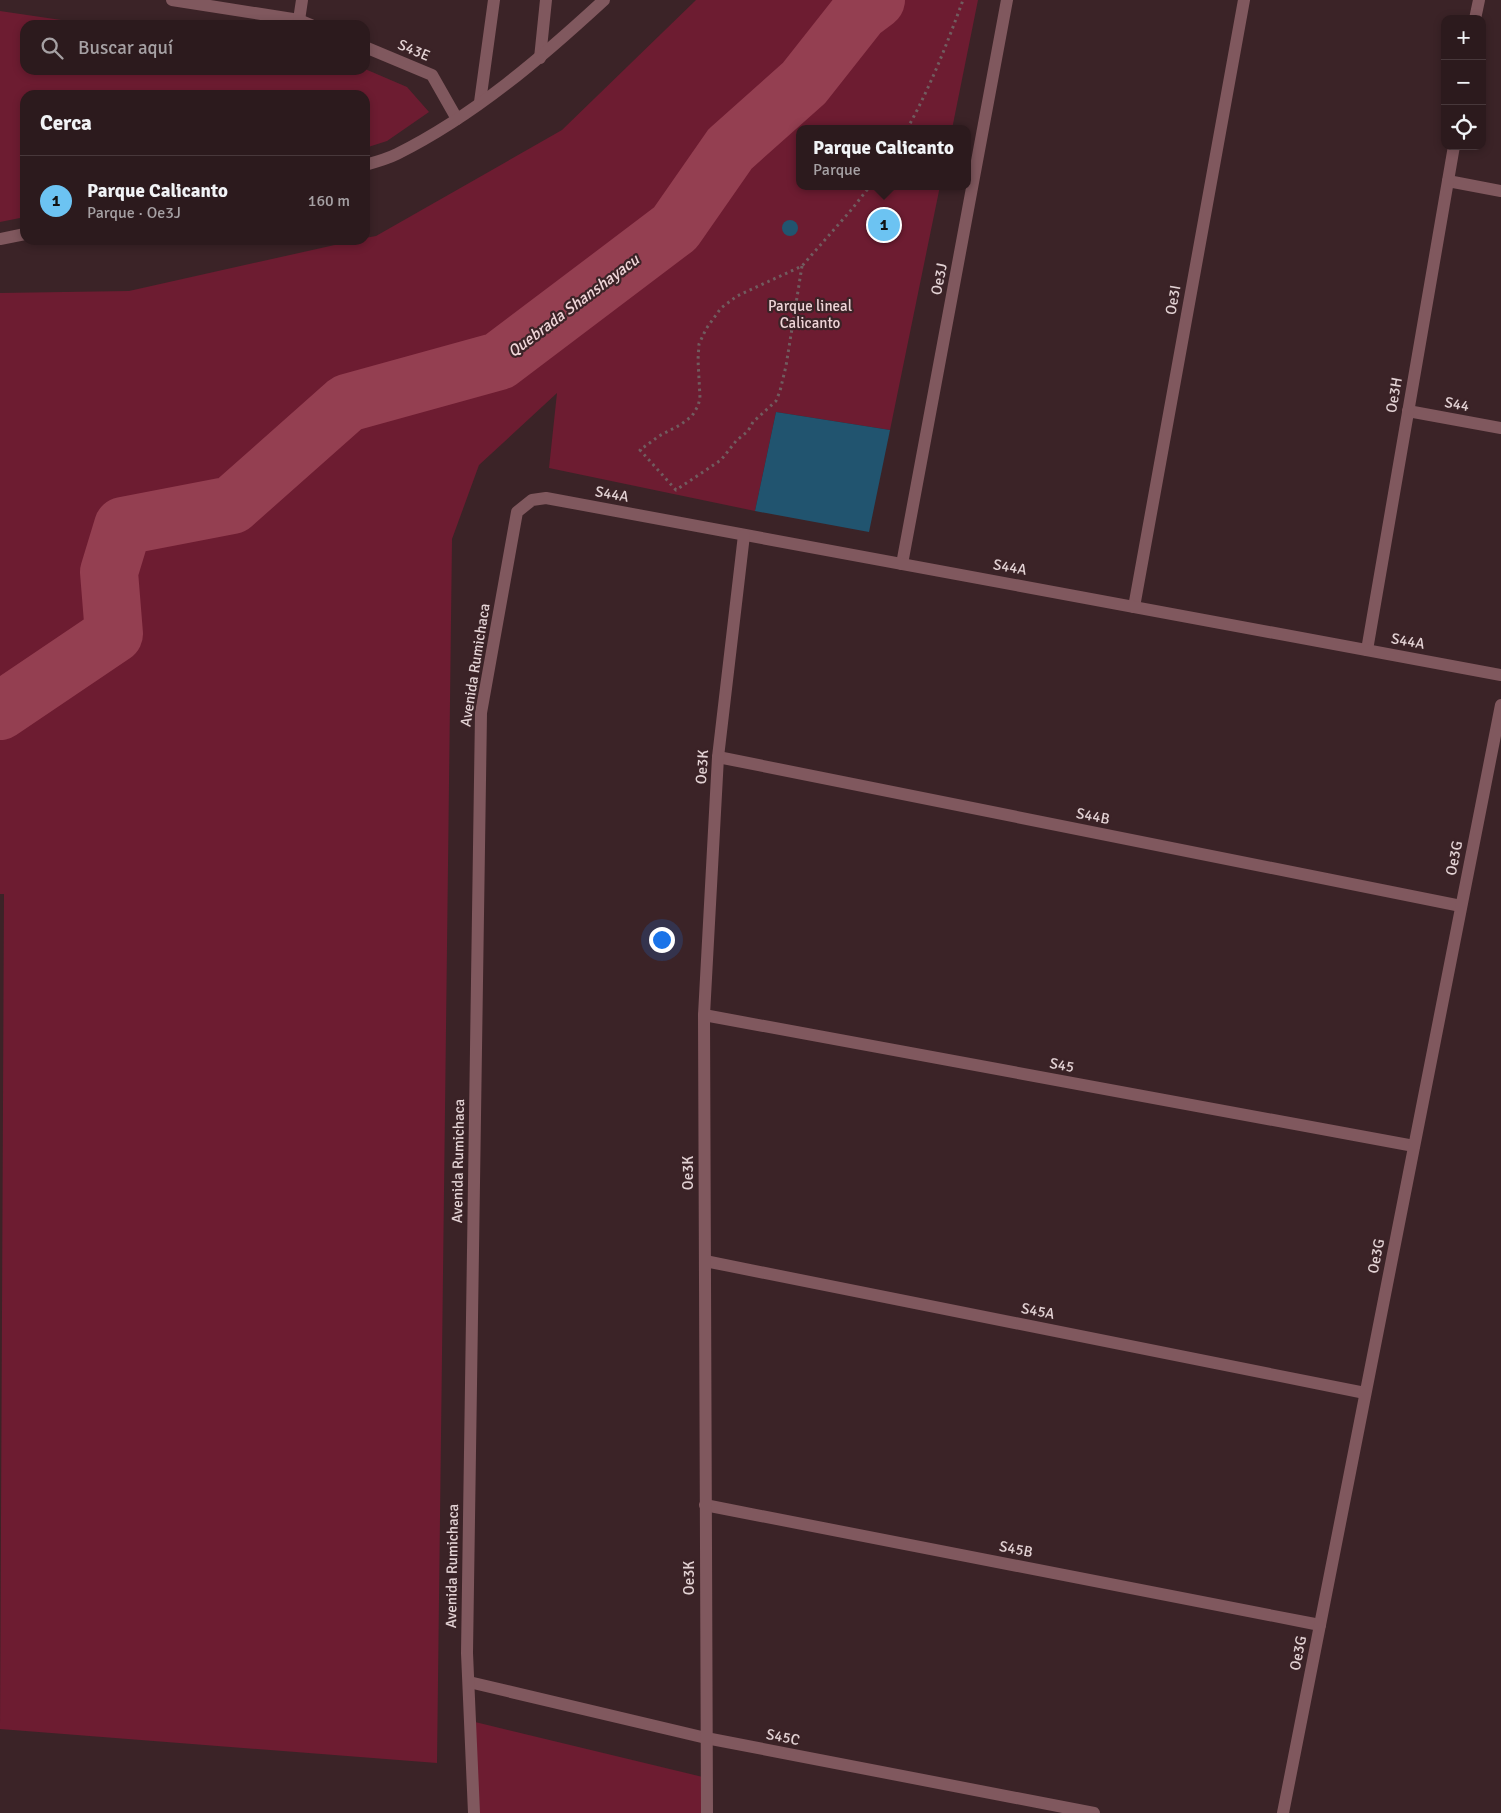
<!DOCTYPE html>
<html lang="es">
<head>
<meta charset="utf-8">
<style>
  :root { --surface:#2c1a1d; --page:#342326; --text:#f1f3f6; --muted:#a6a1a4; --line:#48383b; --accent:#6cc3f2 }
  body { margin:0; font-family:Signika,sans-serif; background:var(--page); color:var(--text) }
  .controls { position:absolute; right:15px; top:15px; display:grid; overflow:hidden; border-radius:10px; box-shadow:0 2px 8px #0003 }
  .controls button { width:45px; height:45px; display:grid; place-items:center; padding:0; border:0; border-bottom:1px solid var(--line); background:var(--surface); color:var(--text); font:25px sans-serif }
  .you { position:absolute; left:661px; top:939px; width:18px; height:18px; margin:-12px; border:4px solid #fff; border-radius:50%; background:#1a73e8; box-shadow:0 0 0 8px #1a73e833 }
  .badge { display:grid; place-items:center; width:32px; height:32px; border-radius:50%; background:var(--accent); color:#111; font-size:16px; font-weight:700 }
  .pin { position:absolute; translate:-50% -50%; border:2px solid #fff; box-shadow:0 1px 5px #0006 }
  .popup { position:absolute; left:796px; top:125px; width:175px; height:65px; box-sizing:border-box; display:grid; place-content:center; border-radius:10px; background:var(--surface); filter:drop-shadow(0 1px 4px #0005); font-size:16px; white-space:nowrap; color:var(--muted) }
  .popup b { font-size:19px; color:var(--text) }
  .popup::after { content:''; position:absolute; left:50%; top:100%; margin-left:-10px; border:10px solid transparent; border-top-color:var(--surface) }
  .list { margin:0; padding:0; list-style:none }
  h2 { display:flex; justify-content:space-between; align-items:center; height:65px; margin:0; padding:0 20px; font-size:21px }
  h2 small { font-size:16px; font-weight:400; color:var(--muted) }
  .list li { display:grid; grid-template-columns:32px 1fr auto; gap:15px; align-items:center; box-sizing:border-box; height:90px; padding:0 20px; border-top:1px solid var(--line) }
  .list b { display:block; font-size:19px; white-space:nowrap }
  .list p { margin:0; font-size:16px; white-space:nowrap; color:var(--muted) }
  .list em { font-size:16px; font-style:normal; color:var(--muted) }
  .icon { flex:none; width:28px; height:28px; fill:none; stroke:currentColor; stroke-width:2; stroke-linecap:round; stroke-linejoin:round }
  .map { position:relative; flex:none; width:1501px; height:1813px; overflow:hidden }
  .search { position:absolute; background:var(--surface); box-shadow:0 2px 8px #0003; left:20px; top:20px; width:350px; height:55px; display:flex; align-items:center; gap:12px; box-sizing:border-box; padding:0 18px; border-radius:15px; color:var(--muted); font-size:19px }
  .panel { position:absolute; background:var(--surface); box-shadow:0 2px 8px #0003; left:20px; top:90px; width:350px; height:155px; border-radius:15px }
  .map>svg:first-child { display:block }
</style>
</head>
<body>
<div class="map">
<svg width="1501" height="1813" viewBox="0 0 1501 1813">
  <rect width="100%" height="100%" fill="#3b2327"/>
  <g fill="#6d1c31">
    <path d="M696,0H978L952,129H800V186H940L890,430L776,412L755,511L549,468L557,393L479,465L452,539L437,1763L0,1729L4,894H0V293L129,291L357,240H365V238L376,236L562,130Z"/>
    <path d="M0,11L95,25H25V70L365,69L407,87L429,112L387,141L365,148V95H25V217L0,222Z"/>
    <path d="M471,1721L707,1778V1813H474Z"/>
  </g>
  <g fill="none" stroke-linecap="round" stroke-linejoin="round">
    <path stroke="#943f51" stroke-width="58" d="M0,711L114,634L109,572L123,526L232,505L347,403L499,361L675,228L730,149L804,83L860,12L876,0"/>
  </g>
  <g fill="#21546f">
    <circle cx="790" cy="228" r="8"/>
    <path d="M776,412L890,430L869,532L755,511Z"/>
  </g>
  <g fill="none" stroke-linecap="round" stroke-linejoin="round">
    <g stroke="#715c5f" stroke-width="3" stroke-dasharray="2.5 4" stroke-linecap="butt">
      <path d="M907,129C930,88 947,44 963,0"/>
      <path d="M802,266L786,366L780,391L776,401L753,422L748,431L736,441L721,460L676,490L640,450L659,436L680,425L692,416L698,406L700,398L698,360L699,344L706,329L721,308L737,296L802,266L852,209L870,186"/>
    </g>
    <g stroke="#80585e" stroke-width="12">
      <path d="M172,0L299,20L311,25"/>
      <path d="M1475,19L1479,0"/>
      <path d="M299,20L302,0"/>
      <path d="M365,47L432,75L457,119"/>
      <path d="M540,58L546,0"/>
      <path d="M480,102L494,0"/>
      <path d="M365,165C376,162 387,159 397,154C475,115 541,58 604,0"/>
      <path d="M1448,181L1501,191"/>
      <path d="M0,239L25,234"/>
      <path d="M1408,411L1501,428"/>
      <path d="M902,564L1007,0"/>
      <path d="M1134,607L1244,0"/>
      <path d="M1367,650L1454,146"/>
      <path d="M718,757L1461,906"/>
      <path d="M704,1015L1414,1146"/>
      <path d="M705,1261L1365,1393"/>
      <path d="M705,1505L1320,1625"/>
      <path d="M469,1682L706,1738L1094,1813"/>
      <path d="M474,1813L467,1653L481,713L517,512L532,500L546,498L1501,675"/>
      <path d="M707,1813L704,1015L718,757L744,535"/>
      <path d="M1283,1813L1501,705"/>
    </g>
  </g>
  <g text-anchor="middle" stroke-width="4.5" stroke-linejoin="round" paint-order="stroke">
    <g font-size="15" fill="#e3d2d4" stroke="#3b2327">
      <text transform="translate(414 50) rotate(23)" y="5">S43E</text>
      <text transform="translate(939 279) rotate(-79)" y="5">Oe3J</text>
      <text transform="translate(1173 300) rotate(-80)" y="5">Oe3I</text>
      <text transform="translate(1394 395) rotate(-80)" y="5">Oe3H</text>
      <text transform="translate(1457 404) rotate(10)" y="5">S44</text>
      <text transform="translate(612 494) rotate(10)" y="5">S44A</text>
      <text transform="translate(1010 567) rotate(10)" y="5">S44A</text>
      <text transform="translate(1408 641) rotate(10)" y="5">S44A</text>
      <text transform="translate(475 665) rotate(-81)" y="5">Avenida Rumichaca</text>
      <text transform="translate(702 767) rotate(-86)" y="5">Oe3K</text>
      <text transform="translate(1093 816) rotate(11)" y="5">S44B</text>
      <text transform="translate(1454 858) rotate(-79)" y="5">Oe3G</text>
      <text transform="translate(1062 1065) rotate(10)" y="5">S45</text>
      <text transform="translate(458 1161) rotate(-89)" y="5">Avenida Rumichaca</text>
      <text transform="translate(688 1173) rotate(-90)" y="5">Oe3K</text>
      <text transform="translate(1376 1256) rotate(-79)" y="5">Oe3G</text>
      <text transform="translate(1038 1311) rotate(11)" y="5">S45A</text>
      <text transform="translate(1016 1549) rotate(11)" y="5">S45B</text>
      <text transform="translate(452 1566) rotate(-89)" y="5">Avenida Rumichaca</text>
      <text transform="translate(689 1578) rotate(-90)" y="5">Oe3K</text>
      <text transform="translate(1298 1653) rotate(-79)" y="5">Oe3G</text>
      <text transform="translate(783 1737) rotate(11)" y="5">S45C</text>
    </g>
    <g font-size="15" fill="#eed4d7" stroke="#3b2327">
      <text x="810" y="311">Parque lineal<tspan x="810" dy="17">Calicanto</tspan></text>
    </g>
    <g font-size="16" font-style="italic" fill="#f0d6d9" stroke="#3b2327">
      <text transform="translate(573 305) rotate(-37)" y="6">Quebrada Shanshayacu</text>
    </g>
  </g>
</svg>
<div class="controls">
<button>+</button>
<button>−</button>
<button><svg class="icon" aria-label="locate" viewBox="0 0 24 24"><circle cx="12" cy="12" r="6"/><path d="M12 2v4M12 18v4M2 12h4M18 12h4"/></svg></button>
</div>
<div class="you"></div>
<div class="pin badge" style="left:884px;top:225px">1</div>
<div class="popup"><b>Parque Calicanto</b>Parque</div>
<div class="search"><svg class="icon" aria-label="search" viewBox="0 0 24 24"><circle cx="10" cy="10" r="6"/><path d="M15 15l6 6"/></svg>Buscar aquí</div>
<section class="panel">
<h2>Cerca<small></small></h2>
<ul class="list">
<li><span class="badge">1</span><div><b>Parque Calicanto</b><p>Parque · Oe3J</p></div><em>160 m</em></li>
</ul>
</section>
</div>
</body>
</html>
